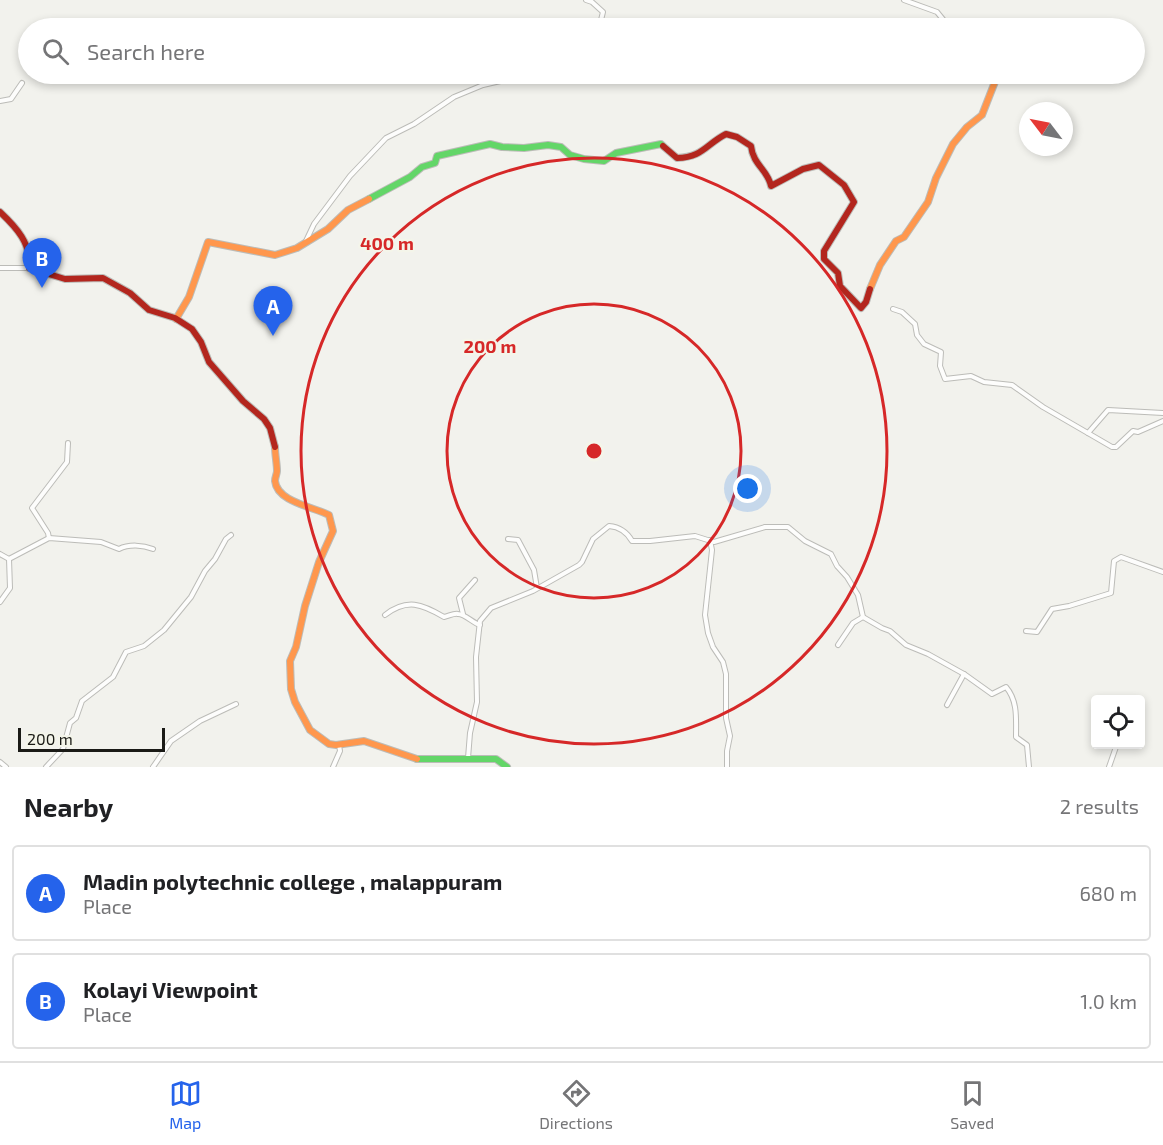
<!DOCTYPE html>
<html lang="en">
<head>
<meta charset="utf-8">
<style>
  :root { --surface:#fff; --page:#f2f2f2; --text:#202124; --muted:#757577; --line:#e0e0e0; --accent:#2563eb }
  body { margin:0; font-family:"Exo 2",sans-serif; background:var(--page); color:var(--text) }
  .controls { position:absolute; right:18px; bottom:18px; display:grid; overflow:hidden; border-radius:6px; box-shadow:0 3px 9px #0003 }
  .controls button { width:54px; height:54px; display:grid; place-items:center; padding:0; border:0; border-bottom:2px solid var(--line); background:var(--surface); color:var(--text); font:30px sans-serif }
  .compass { position:absolute; left:1019px; top:102px; width:54px; height:54px; border-radius:50%; background:var(--surface); box-shadow:0 3px 9px #0003; rotate:302deg }
  .scale { position:absolute; left:18px; bottom:15px; width:147px; box-sizing:border-box; padding-left:6px; border:3px solid #1a1a16; border-top:0; font-size:16px; line-height:21px; white-space:nowrap; color:#1a1a16; -webkit-text-stroke:4px #f4f5ea; paint-order:stroke }
  .you { position:absolute; left:748px; top:489px; width:21px; height:21px; margin:-15px; border:4px solid #fff; border-radius:50%; background:#1a73e8; box-shadow:0 0 0 9px #1a73e833 }
  .badge { display:grid; place-items:center; width:39px; height:39px; border-radius:50%; background:var(--accent); color:#fff; font-size:20px; font-weight:700 }
  .pin { position:absolute; translate:-50% -50px; filter:drop-shadow(0 2px 3px #0008) }
  .pin::after { content:''; position:absolute; top:32px; width:21px; height:18px; background:inherit; clip-path:polygon(0 0,100% 0,50% 100%) }
  .list { margin:0; padding:0; list-style:none }
  h2 { display:flex; justify-content:space-between; align-items:center; height:78px; margin:0; padding:0 24px; font-size:26px }
  h2 small { font-size:20px; font-weight:400; color:var(--muted) }
  .list li { display:grid; grid-template-columns:39px 1fr auto; gap:18px; align-items:center; box-sizing:border-box; height:96px; margin:0 12px 12px; padding:0 12px; border:2px solid var(--line); border-radius:6px }
  .list b { display:block; font-size:22px; white-space:nowrap }
  .list p { margin:0; font-size:20px; white-space:nowrap; color:var(--muted) }
  .list em { font-size:20px; font-style:normal; color:var(--muted) }
  .icon { flex:none; width:33px; height:33px; fill:none; stroke:currentColor; stroke-width:2; stroke-linecap:round; stroke-linejoin:round }
  .map { position:relative; flex:none; width:1163px; height:767px; overflow:hidden }
  .search { position:absolute; background:var(--surface); box-shadow:0 3px 9px #0003; left:18px; right:18px; top:18px; height:66px; display:flex; align-items:center; gap:15px; box-sizing:border-box; padding:0 21px; border-radius:33px; color:var(--muted); font-size:22px }
  .sheet { height:294px; background:var(--surface) }
  nav { display:flex; justify-content:space-around; align-items:center; box-sizing:border-box; height:84px; border-top:2px solid var(--line); background:var(--surface); font-size:16px; color:var(--muted) }
  nav a { display:grid; justify-items:center; gap:3px }
  nav .on { color:var(--accent) }
  .map>svg:first-child { display:block }
</style>
</head>
<body>
<div class="map">
<svg width="1163" height="767" viewBox="0 0 1163 767">
  <rect width="100%" height="100%" fill="#f2f2ed"/>
  <g fill="none" stroke-linecap="round" stroke-linejoin="round">
    <g stroke="#bcbcb8" stroke-width="6">
      <g id="street">
        <path d="M586,0L592,2L603,12L599,28"/>
        <path d="M904,0L937,12L950,28"/>
        <path d="M553,74L579,77L581,74"/>
        <path d="M0,101L11,99L22,83"/>
        <path d="M305,243L314,224L350,176L386,138L414,124L454,97L483,85L531,74"/>
        <path d="M0,268H29"/>
        <path d="M893,309L902,312L915,324L917,335L924,344L941,352L940,366L945,379L971,376L984,382L1012,385L1043,407L1112,447H1116L1133,431L1138,432L1163,421"/>
        <path d="M1088,433L1108,410L1163,413"/>
        <path d="M49,538L48,533L32,508L67,462L68,443"/>
        <path d="M508,539L518,540L534,570L537,588"/>
        <path d="M710,540L712,550L705,615L708,633L713,647L723,662L726,674V718L730,736L727,751V767"/>
        <path d="M0,554L9,559"/>
        <path d="M0,602L10,588L9,559L49,538L101,542L119,549C129,544 143,545 153,549"/>
        <path d="M463,614L459,598L475,580"/>
        <path d="M385,615C407,598 422,604 444,617C449,616 454,613 458,614C465,614 473,623 480,625"/>
        <path d="M1026,631L1037,632L1052,609L1069,606L1111,593L1114,561L1121,557L1163,572"/>
        <path d="M838,645L853,623L863,617"/>
        <path d="M947,705L964,674"/>
        <path d="M468,758L470,733L477,702L476,657L480,621L491,608L533,591L579,565L582,562L593,539L609,526C620,527 627,532 632,541H650L695,536L714,542L765,527H788L805,541L831,554L837,566L847,577L858,595L863,617L882,628L890,631L906,645L928,654L964,674L992,694L1006,687C1018,701 1016,719 1016,737L1027,745L1029,767"/>
        <path d="M0,762L6,767"/>
        <path d="M46,767L63,749L70,723L76,718L82,701L113,677L126,652L144,646L164,630L191,597L205,571L215,559L226,539L231,535"/>
        <path d="M153,767L171,741L200,721L236,704"/>
        <path d="M333,767L340,751L339,745"/>
        <path d="M1109,767L1117,744"/>
      </g>
    </g>
    <g stroke="#bcbcb8" stroke-width="8">
      <g id="fast">
        <path d="M369,199L410,177L422,167L435,163L437,156L490,144L502,147L524,148L548,145L561,147L570,155L584,159L604,161L616,153L661,144L663,146"/>
        <path d="M417,759H496L507,767"/>
      </g>
    </g>
    <g stroke="#bcbcb8" stroke-width="8">
      <g id="slow">
        <path d="M870,289L880,265L896,241L904,237L928,202L936,178L953,144L967,127L982,115L998,74"/>
        <path d="M176,319L189,297L208,242L275,255L297,248L328,229L348,210L369,199"/>
        <path d="M275,447C275,455 277,464 277,471C277,474 275,477 275,481C277,502 314,507 329,515L333,531L319,562L305,606L296,647L290,661L291,689L295,702L310,730L329,744L336,745L364,741L417,759"/>
      </g>
    </g>
    <g stroke="#bcbcb8" stroke-width="8">
      <g id="jam">
        <path d="M663,146L677,158C703,157 705,145 726,134L737,137L751,146C753,165 768,170 771,186L803,169L819,165L844,185L854,202L824,251V259L838,273L840,286L861,308L866,302L870,289"/>
        <path d="M0,212C16,227 32,244 29,268L65,279L103,278L130,293L149,310L175,318L192,329L201,342L209,362L243,401L264,419L270,428L275,447"/>
      </g>
    </g>
    <use href="#street" stroke="#fdfdfc" stroke-width="4"/>
    <use href="#fast" stroke="#63d668" stroke-width="6"/>
    <use href="#slow" stroke="#ff974d" stroke-width="6"/>
    <use href="#jam" stroke="#b3261e" stroke-width="6"/>
  </g>
  <g fill="none" stroke="#d62828" stroke-width="3">
    <circle cx="594" cy="451" r="147"/>
    <circle cx="594" cy="451" r="293"/>
  </g>
  <circle cx="594" cy="451" r="9" fill="#d62828" stroke="#f4f5ea" stroke-width="3"/>
  <g font-size="18" text-anchor="middle" font-weight="bold" fill="#d62828" stroke="#f4f5ea" stroke-width="4.5" stroke-linejoin="round" paint-order="stroke">
    <text x="387" y="250">400 m</text>
    <text x="490" y="353">200 m</text>
  </g>
</svg>
<div class="controls">
<button><svg class="icon" aria-label="locate" viewBox="0 0 24 24"><circle cx="12" cy="12" r="6"/><path d="M12 2v4M12 18v4M2 12h4M18 12h4"/></svg></button>
</div>
<svg class="compass" viewBox="-18 -18 36 36"><path d="M0-13l5 13h-10z" fill="#e53935"/><path d="M0 13l5-13h-10z" fill="#757577"/></svg>
<div class="scale">200 m</div>
<div class="you"></div>
<div class="pin badge" style="left:273px;top:336px">A</div>
<div class="pin badge" style="left:42px;top:288px">B</div>
<div class="search"><svg class="icon" aria-label="search" viewBox="0 0 24 24"><circle cx="10" cy="10" r="6"/><path d="M15 15l6 6"/></svg>Search here</div>
</div>
<section class="sheet">
<h2>Nearby<small>2 results</small></h2>
<ul class="list">
<li><span class="badge">A</span><div><b>Madin polytechnic college , malappuram</b><p>Place</p></div><em>680 m</em></li>
<li><span class="badge">B</span><div><b>Kolayi Viewpoint</b><p>Place</p></div><em>1.0 km</em></li>
</ul>
</section>
<nav>
<a class="on"><svg class="icon" aria-label="map" viewBox="0 0 24 24"><path d="M3 6l6-2 6 2 6-2v14l-6 2-6-2-6 2zM9 4v14M15 6v14"/></svg>Map</a>
<a><svg class="icon" aria-label="directions" viewBox="0 0 24 24"><path d="M12 3l9 9-9 9-9-9zM9 14v-3h6M13 9l2 2-2 2"/></svg>Directions</a>
<a><svg class="icon" aria-label="saved" viewBox="0 0 24 24"><path d="M7 4h10v16l-5-4-5 4z"/></svg>Saved</a>
</nav>
</body>
</html>
